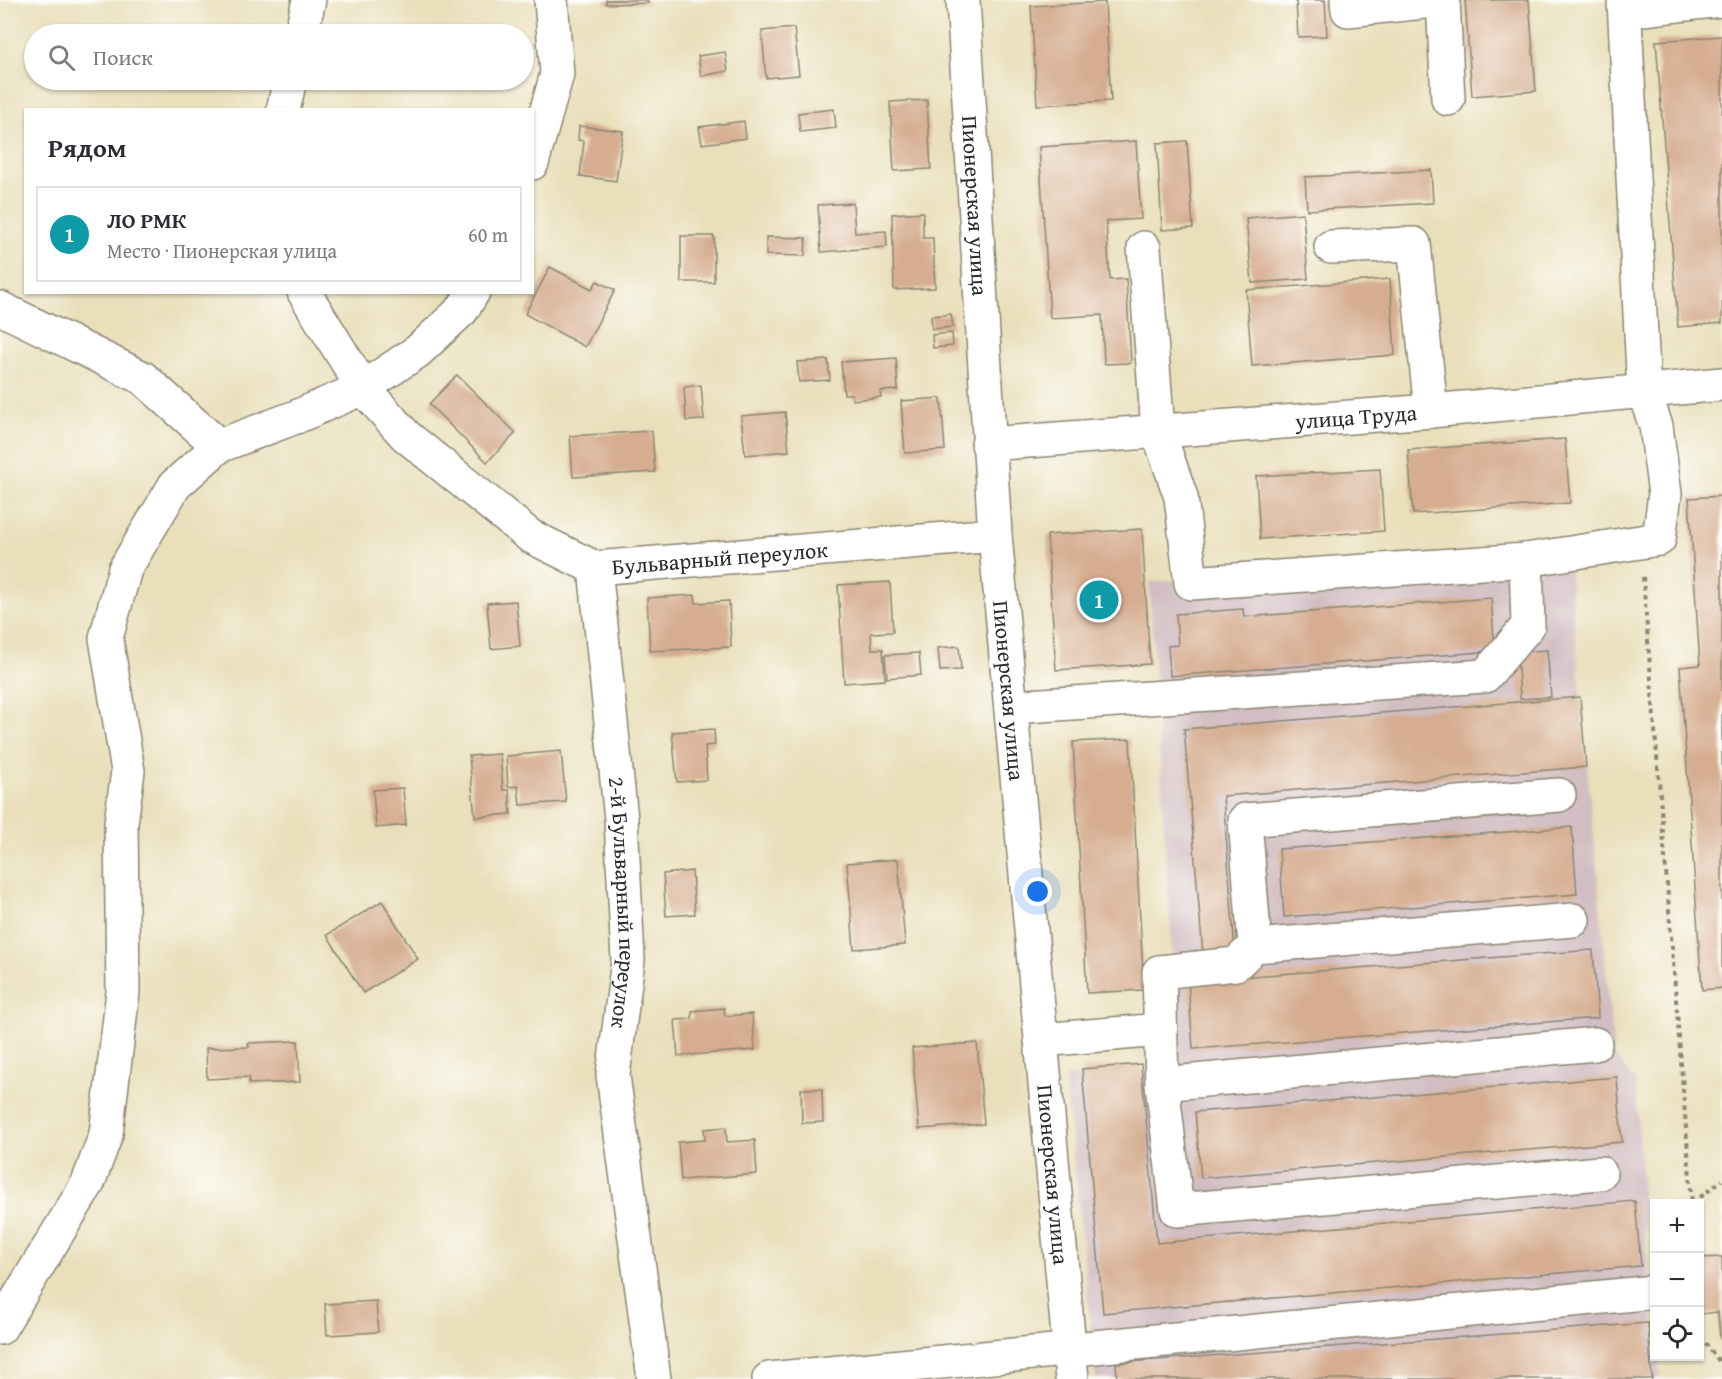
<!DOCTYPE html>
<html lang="ru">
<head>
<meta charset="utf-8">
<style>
  :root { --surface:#fff; --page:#f2f2f3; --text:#2b2b33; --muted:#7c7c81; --line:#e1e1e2; --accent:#7c3aed }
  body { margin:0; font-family:"Gentium Book Plus",serif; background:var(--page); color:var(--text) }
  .controls { position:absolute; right:18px; bottom:18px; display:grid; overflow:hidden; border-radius:0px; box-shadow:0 2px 4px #0004 }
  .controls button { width:54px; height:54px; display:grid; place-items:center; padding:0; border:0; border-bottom:2px solid var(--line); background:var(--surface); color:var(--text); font:30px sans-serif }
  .you { position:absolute; left:1038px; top:892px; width:21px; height:21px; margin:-15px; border:4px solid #fff; border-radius:50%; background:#1a73e8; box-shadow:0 0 0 9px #1a73e833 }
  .badge { display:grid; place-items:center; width:39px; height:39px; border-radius:50%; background:var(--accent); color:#fff; font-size:20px; font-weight:700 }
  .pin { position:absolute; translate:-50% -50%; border:3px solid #fff; box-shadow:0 2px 6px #0006 }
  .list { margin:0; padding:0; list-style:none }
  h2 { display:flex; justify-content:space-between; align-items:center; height:78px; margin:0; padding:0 24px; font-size:26px }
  h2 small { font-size:20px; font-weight:400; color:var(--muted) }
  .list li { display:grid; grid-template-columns:39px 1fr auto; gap:18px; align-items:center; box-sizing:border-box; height:96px; margin:0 12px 12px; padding:0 12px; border:2px solid var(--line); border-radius:0px }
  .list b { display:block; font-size:22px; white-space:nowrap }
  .list p { margin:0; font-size:20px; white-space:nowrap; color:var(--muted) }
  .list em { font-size:20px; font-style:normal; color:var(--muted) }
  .icon { flex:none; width:33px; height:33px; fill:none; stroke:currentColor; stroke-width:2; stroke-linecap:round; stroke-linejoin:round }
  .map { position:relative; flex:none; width:1722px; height:1379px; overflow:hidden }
  .search { position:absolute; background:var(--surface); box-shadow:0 2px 4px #0004; left:24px; top:24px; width:510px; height:66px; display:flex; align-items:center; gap:15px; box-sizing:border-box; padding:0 21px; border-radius:33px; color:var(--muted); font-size:22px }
  .panel { position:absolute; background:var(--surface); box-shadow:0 2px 4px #0004; left:24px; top:108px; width:510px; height:186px; border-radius:0px }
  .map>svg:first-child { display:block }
</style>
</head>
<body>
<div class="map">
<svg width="1722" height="1379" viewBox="0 0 1722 1379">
  <rect width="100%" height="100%" fill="#fdfcf7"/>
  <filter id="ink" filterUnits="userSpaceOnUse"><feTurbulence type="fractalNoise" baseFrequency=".0167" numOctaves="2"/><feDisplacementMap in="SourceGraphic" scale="12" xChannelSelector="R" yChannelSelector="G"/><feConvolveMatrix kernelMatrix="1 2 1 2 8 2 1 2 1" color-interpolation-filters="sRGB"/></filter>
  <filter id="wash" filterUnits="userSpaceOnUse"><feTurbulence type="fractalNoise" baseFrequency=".008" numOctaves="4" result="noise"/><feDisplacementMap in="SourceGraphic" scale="24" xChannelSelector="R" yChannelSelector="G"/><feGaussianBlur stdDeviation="1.35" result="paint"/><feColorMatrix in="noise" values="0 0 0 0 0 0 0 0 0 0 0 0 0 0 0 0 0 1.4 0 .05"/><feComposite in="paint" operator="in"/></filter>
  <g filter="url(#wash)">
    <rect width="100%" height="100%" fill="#e9dfba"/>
    <path fill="#d2bec2" d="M1568,555L1614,1055L1636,1083L1645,1241L1654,1327V1356L1658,1357L1660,1379H1096L1065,1077L1179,1067L1149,582Z"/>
    <g id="blocks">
      <g fill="#d6ad90">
        <path d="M606,0H647L648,3L606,4Z"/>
        <path d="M1296,0H1325L1327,36L1298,37Z"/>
        <path d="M1465,0H1529L1536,91L1472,96Z"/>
        <path d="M1105,2L1111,101L1037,105L1031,6Z"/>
        <path d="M794,28L799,75L766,78L762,31Z"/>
        <path d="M1722,36V323L1678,327L1656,41Z"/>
        <path d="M725,52L728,71L701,76L698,56Z"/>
        <path d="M927,100L931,169L894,171L890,102Z"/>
        <path d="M834,109L836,128L800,132L798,113Z"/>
        <path d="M744,121L746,138L702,144L699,127Z"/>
        <path d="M579,126L623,131L616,181L580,176L584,141L578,140Z"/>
        <path d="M1136,141L1141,219L1106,221L1110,280L1126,279L1131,363L1104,364L1102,315L1050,318L1039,147Z"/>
        <path d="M1187,141L1193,228L1162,230L1157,143Z"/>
        <path d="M1431,170L1433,203L1307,210L1305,177Z"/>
        <path d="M853,203L855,233L886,231L887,247L821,252L818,205Z"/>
        <path d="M923,212V238H933L935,288L894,290L892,214Z"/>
        <path d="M1303,213L1308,279L1252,283L1246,218Z"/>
        <rect x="681" y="236" width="33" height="46"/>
        <path d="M766,237L806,238L805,256L766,255Z"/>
        <path d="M550,267L592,289L597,281L615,290L585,347L525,314Z"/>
        <path d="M1390,279L1395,355L1252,366L1246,290Z"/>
        <path d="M951,314L953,327L932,329L931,316Z"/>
        <path d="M952,333L953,346L933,348L932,335Z"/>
        <path d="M896,358L898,390L880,391L881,397L853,400L852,394H844L841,362Z"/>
        <path d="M828,360L830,380L799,382L797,362Z"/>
        <path d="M457,375L516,433L487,462L429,404Z"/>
        <path d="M701,385L704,420L686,421L684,387Z"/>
        <path d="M941,398L945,450L905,453L901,401Z"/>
        <path d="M785,412L789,451L745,455L741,416Z"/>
        <path d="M652,431L655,472L573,477L570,436Z"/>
        <path d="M1565,439L1570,503L1413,514L1408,450Z"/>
        <path d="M1380,469L1384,531L1260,539L1256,476Z"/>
        <path d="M1722,496V988L1702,990L1680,667L1700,665L1689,498Z"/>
        <path d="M1142,529L1150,664L1056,670L1047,535Z"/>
        <path d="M890,582L893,632L871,633L872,649H883L885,680L844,683L838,585Z"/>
        <path d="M695,595L696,603L729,601L731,647L650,651L647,598Z"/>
        <path d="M1491,598L1495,651L1170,676L1168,646L1178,645L1176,614L1243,609L1244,617Z"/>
        <path d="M516,601L520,646L491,649L487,603Z"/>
        <path d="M959,646L961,670L940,671L938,648Z"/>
        <path d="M1547,650L1551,697L1520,699L1517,652Z"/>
        <path d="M919,653L921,675L887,678L885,655Z"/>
        <path d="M1580,697L1586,767L1223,796L1235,951L1203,954L1184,729Z"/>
        <path d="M714,729L715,745L705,746L707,780L677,782L672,732Z"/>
        <path d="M1130,739L1144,990L1087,993L1073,742Z"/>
        <path d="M561,751L566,802L520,805L518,786L508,787L506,756Z"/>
        <path d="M500,754L503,790H509L511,814L475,817L469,756Z"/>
        <path d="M403,788L406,825L376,828L373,790Z"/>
        <path d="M1572,827L1577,894L1284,917L1279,849Z"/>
        <path d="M898,859L905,945L854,949L847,863Z"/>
        <path d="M692,871L695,914L666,916L663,874Z"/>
        <path d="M382,901L418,959L363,993L327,935Z"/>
        <path d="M1593,950L1598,1018L1193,1049L1188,981Z"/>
        <path d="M724,1008L725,1016L752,1014L755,1050L678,1056L675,1020L692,1019V1011Z"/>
        <path d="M298,1041L300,1082L249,1084V1077L207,1079L206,1048L249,1047L248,1043Z"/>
        <path d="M977,1043L984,1124L919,1129L912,1048Z"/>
        <path d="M1141,1064L1157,1243L1635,1201L1641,1266L1103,1313L1082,1069Z"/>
        <path d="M1617,1077L1622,1142L1201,1178L1195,1112Z"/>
        <path d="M801,1089H822L823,1122L802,1123Z"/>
        <path d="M726,1127L727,1142L755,1140L757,1174L681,1180L678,1142L705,1140L704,1129Z"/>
        <path d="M1722,1257V1339H1720L1718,1312L1700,1314V1258Z"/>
        <path d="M376,1301L378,1332L327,1335L325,1304Z"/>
        <path d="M1648,1323L1652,1379H1117L1116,1363Z"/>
      </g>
    </g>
  </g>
  <g filter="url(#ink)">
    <use href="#blocks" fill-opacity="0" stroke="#8a8572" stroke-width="1.5"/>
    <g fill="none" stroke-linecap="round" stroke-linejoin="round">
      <g stroke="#8a8572" stroke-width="36">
        <g id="minor">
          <path id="s1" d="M963,0L995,535L1072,1379"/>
          <path d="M1347,0L1348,10L1443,0"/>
          <path d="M1443,0L1448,99"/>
          <path d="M1625,11L1721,0"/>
          <path d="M301,34L309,0"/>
          <path d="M283,110L290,80"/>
          <path d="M532,163L557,74L551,0"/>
          <path d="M1331,247L1414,244L1431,411"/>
          <path d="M1144,248L1158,431L1181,497L1191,583L1526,560L1659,539L1665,494L1656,426L1644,392L1624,0"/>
          <path id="s2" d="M304,292L363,388L406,436L530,536L595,568L995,535"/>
          <path d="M0,308L143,378L219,446"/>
          <path id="s3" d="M988,444L1431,411L1722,384"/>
          <path id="s4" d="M595,568L621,819L628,960L613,1075L654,1379"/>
          <path d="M1011,707L1485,676L1528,626L1526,560"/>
          <path d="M1559,795L1245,820L1255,946L1573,920"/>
          <path d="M1255,946L1236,964L1159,972L1162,1084L1177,1210L1600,1173"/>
          <path d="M1041,1040L1161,1030"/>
          <path d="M1162,1084L1595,1044"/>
          <path d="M0,1328L88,1183L106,1134L123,992L121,823L128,771L106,638L125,569L175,485L219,446L296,417L363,388L418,351L462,310L473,292"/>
          <path d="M769,1379L1654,1292"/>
        </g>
      </g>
      <g stroke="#8a8572" stroke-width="4" stroke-dasharray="4.5 4.5" stroke-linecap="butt">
        <path d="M1643,577L1692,1204"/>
        <path d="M1693,1203L1722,1180"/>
        <path d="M1700,1336L1722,1365"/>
      </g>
      <use href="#minor" stroke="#fff" stroke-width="33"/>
    </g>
  </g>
  <g text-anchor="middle" stroke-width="4.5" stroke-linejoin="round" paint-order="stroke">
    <g font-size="22" fill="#2b2b2b" stroke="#fdfcf7">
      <text dy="8" stroke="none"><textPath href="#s1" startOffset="206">Пионерская улица</textPath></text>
      <text dy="8" stroke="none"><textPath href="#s3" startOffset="369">улица Труда</textPath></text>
      <text dy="8" stroke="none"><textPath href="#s2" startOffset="534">Бульварный переулок</textPath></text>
      <text dy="8" stroke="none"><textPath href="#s1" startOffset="692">Пионерская улица</textPath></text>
      <text dy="8" stroke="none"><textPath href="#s4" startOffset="336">2-й Бульварный переулок</textPath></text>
      <text dy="8" stroke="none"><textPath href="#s1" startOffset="1178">Пионерская улица</textPath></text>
    </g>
  </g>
</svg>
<div class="controls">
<button>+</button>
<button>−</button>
<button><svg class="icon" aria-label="locate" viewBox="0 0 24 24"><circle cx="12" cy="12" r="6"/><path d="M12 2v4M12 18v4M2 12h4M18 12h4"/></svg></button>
</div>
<div class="you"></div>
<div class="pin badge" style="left:1099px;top:600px;background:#0f9aa8">1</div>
<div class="search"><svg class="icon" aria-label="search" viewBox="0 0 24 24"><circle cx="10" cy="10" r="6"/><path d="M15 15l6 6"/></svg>Поиск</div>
<section class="panel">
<h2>Рядом<small></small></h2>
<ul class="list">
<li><span class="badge" style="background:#0f9aa8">1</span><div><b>ЛО РМК</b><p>Место · Пионерская улица</p></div><em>60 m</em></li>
</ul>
</section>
</div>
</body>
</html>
